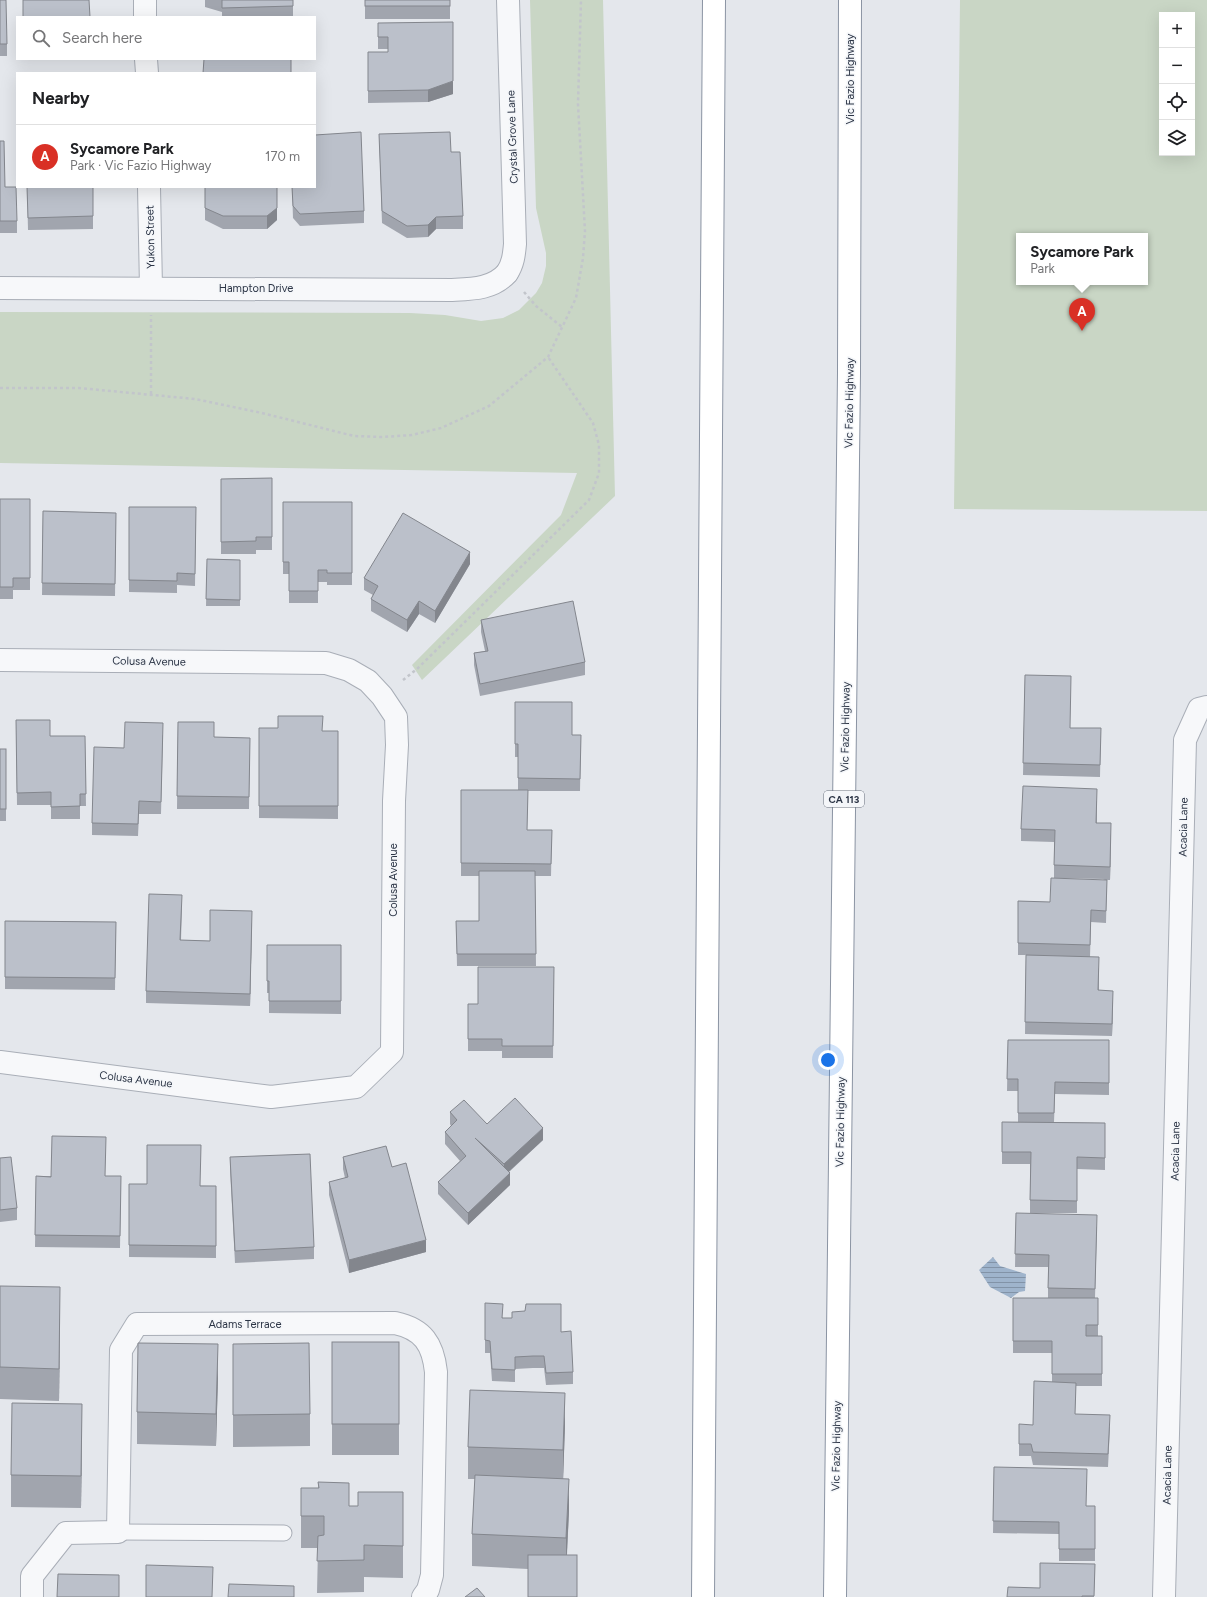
<!DOCTYPE html>
<html lang="en">
<head>
<meta charset="utf-8">
<style>
  :root { --surface:#fff; --page:#f2f2f2; --text:#202124; --muted:#757577; --line:#e0e0e0; --accent:#d93025 }
  body { margin:0; font-family:Figtree,sans-serif; background:var(--page); color:var(--text) }
  .controls { position:absolute; right:12px; top:12px; display:grid; overflow:hidden; border-radius:0px; box-shadow:0 4px 16px #0002 }
  .controls button { width:36px; height:36px; display:grid; place-items:center; padding:0; border:0; border-bottom:1px solid var(--line); background:var(--surface); color:var(--text); font:20px sans-serif }
  .you { position:absolute; left:828px; top:1060px; width:14px; height:14px; margin:-10px; border:3px solid #fff; border-radius:50%; background:#1a73e8; box-shadow:0 0 0 6px #1a73e833 }
  .badge { display:grid; place-items:center; width:26px; height:26px; border-radius:50%; background:var(--accent); color:#fff; font-size:13px; font-weight:700 }
  .pin { position:absolute; translate:-50% -33px; filter:drop-shadow(0 1px 2px #0008) }
  .pin::after { content:''; position:absolute; top:21px; width:14px; height:12px; background:inherit; clip-path:polygon(0 0,100% 0,50% 100%) }
  .popup { position:absolute; left:1016px; top:233px; width:132px; height:52px; box-sizing:border-box; display:grid; place-content:center; border-radius:0px; background:var(--surface); filter:drop-shadow(0 1px 3px #0005); font-size:13px; white-space:nowrap; color:var(--muted) }
  .popup b { font-size:15px; color:var(--text) }
  .popup::after { content:''; position:absolute; left:50%; top:100%; margin-left:-8px; border:8px solid transparent; border-top-color:var(--surface) }
  .list { margin:0; padding:0; list-style:none }
  h2 { display:flex; justify-content:space-between; align-items:center; height:52px; margin:0; padding:0 16px; font-size:17px }
  h2 small { font-size:13px; font-weight:400; color:var(--muted) }
  .list li { display:grid; grid-template-columns:26px 1fr auto; gap:12px; align-items:center; box-sizing:border-box; height:64px; padding:0 16px; border-top:1px solid var(--line) }
  .list b { display:block; font-size:15px; white-space:nowrap }
  .list p { margin:0; font-size:13px; white-space:nowrap; color:var(--muted) }
  .list em { font-size:13px; font-style:normal; color:var(--muted) }
  .icon { flex:none; width:22px; height:22px; fill:none; stroke:currentColor; stroke-width:2; stroke-linecap:round; stroke-linejoin:round }
  .map { position:relative; flex:none; width:1207px; height:1597px; overflow:hidden }
  .search { position:absolute; background:var(--surface); box-shadow:0 4px 16px #0002; left:16px; top:16px; width:300px; height:44px; display:flex; align-items:center; gap:10px; box-sizing:border-box; padding:0 14px; border-radius:0px; color:var(--muted); font-size:15px }
  .panel { position:absolute; background:var(--surface); box-shadow:0 4px 16px #0002; left:16px; top:72px; width:300px; height:116px; border-radius:0px }
  .map>svg:first-child { display:block }
</style>
</head>
<body>
<div class="map">
<svg width="1207" height="1597" viewBox="0 0 1207 1597">
  <defs>
    <pattern id="water-rules" width="6" height="5" patternUnits="userSpaceOnUse"><rect width="6" height="5" fill="#9fb4cc"/><path d="M0 2.5h6" fill="none" stroke="#8293a7"/></pattern>
  </defs>
  <rect width="100%" height="100%" fill="#e4e7ec"/>
  <g fill="#c9d6c5" fill-rule="evenodd">
    <path d="M530,0H603L615,496L422,680L412,665L561,515L577,473L0,463V312L410,313L445,315L481,321L503,318L519,310L536,293L542,283L546,266V253L536,208Z"/>
    <path d="M960,0H1207V511L954,509ZM1162,15H1192V153H1162ZM1019,236H1145V282H1019Z"/>
  </g>
  <path fill="url(#water-rules)" d="M993,1257L1000,1266L1026,1274L1025,1291L1019,1292L1011,1298L990,1287L979,1270Z"/>
  <g fill="none" stroke-linecap="round" stroke-linejoin="round">
    <g stroke="#a9aeb7" stroke-width="17">
      <path id="service" d="M118,1532L284,1533"/>
    </g>
    <g stroke="#a9aeb7" stroke-width="24">
      <g id="minor">
        <path d="M145,0V17"/>
        <path d="M146,59L147,73"/>
        <path d="M149,187L151,288"/>
        <path d="M507,273C513,264 514,255 515,244L508,0"/>
        <path d="M0,660L326,663L349,670L368,681L382,696L396,717L397,745L394,801L392,1052L356,1087L271,1097L0,1062"/>
        <path d="M32,1597V1576L66,1533L118,1532L121,1350L137,1324L395,1323C423,1329 433,1344 436,1372L432,1575L428,1590L423,1597"/>
        <path d="M1164,1597L1185,740L1199,709L1207,707"/>
      </g>
    </g>
    <g stroke="#a9aeb7" stroke-width="24">
      <path id="tertiary" d="M0,288L452,290C472,289 493,289 507,273"/>
    </g>
    <g stroke="#8b94a3" stroke-width="24">
      <g id="motorway">
        <path d="M703,1597L714,0"/>
        <path d="M835,1597L849,373L850,0"/>
      </g>
    </g>
    <g stroke="#c2c5cb" stroke-width="2.5" stroke-dasharray="3 3" stroke-linecap="butt">
      <path d="M524,292L536,306L562,327"/>
      <path d="M0,388H79L195,399L262,413L354,436L382,437L412,435L441,428L489,406L548,357L576,298L583,258L585,231L578,104L581,0"/>
      <path d="M151,394V315"/>
      <path d="M403,680L417,669L589,500L599,473V445L593,423L548,357"/>
    </g>
    <use href="#service" stroke="#f7f8fa" stroke-width="15"/>
    <use href="#minor" stroke="#f7f8fa" stroke-width="22"/>
    <use href="#tertiary" stroke="#f7f8fa" stroke-width="22"/>
    <use href="#motorway" stroke="#fff" stroke-width="22"/>
  </g>
  <g fill="#a1a5ae">
    <path d="M0,0L7,44V56H0Z"/>
    <path d="M205,0H293V17H222V12L205,7Z"/>
    <rect x="365" y="0" width="85" height="19"/>
    <path d="M378,23L453,94L428,102L368,103V52H388V49H378Z"/>
    <path d="M379,134L451,152L463,216V229H436L428,237L407,238L382,223Z"/>
    <path d="M0,141L5,187L17,221V233H0Z"/>
    <path d="M27,187H93V229L28,230Z"/>
    <path d="M205,187H277V220L267,229H223L205,220Z"/>
    <path d="M292,187H315L364,211V223L300,226L293,218Z"/>
    <path d="M272,478V550H256V554H221V479Z"/>
    <path d="M0,499H30V590H13V599H0Z"/>
    <path d="M283,502H352V585H327V582H318V603H289V574H283Z"/>
    <path d="M129,507H196L195,586L177,585V593L129,592Z"/>
    <path d="M43,511L116,513L115,596L42,595Z"/>
    <path d="M207,559L240,560V606H206Z"/>
    <path d="M470,564L435,623L419,614L407,632L371,611V599L373,595L364,590V578Z"/>
    <path d="M481,620L585,662V675L480,696L474,665V653L485,651L481,632Z"/>
    <path d="M1025,675L1070,728H1101L1100,777L1023,775Z"/>
    <path d="M515,702L572,735H581L580,791H528L527,830H552L551,876H535L536,966H457L456,921H479V876H461V790H518V757H515Z"/>
    <path d="M16,720L50,736H85L86,806H80V819H51V805H17Z"/>
    <path d="M178,722L214,737L250,738L249,809H177Z"/>
    <path d="M259,728L323,731H338V819L259,818Z"/>
    <path d="M163,735L161,814H139L138,836L92,835V823L124,748Z"/>
    <rect x="0" y="749" width="6" height="72"/>
    <path d="M1097,801V823L1111,835L1110,880H1107L1106,923L1091,922L1090,957L1099,969V990L1113,1003L1112,1036L1025,1034L1026,955H1018V901L1050,902L1105,879L1054,878V842L1021,841V829Z"/>
    <path d="M182,907L181,940L210,941L252,923L250,1006L146,1003V991Z"/>
    <path d="M5,921L116,922L115,990L5,989Z"/>
    <path d="M267,945H341V1014L269,1013V993H267Z"/>
    <path d="M554,967L553,1058H502V1051H468V1004H478Z"/>
    <path d="M1008,1040H1109V1095L1055,1094L1054,1122L1105,1123V1170L1077,1169V1213H1030V1164H1002V1122H1018V1091H1007Z"/>
    <path d="M450,1112L487,1124L543,1140L509,1172L510,1185L468,1225L438,1194V1182L460,1161L445,1144V1132L451,1126L450,1124Z"/>
    <path d="M230,1157L314,1247V1259L235,1263L230,1169Z"/>
    <path d="M343,1157L392,1167L426,1252L349,1273L329,1195V1182L345,1178L343,1169Z"/>
    <path d="M0,1158L17,1208V1220L0,1222Z"/>
    <path d="M36,1176H121L120,1248L35,1247Z"/>
    <path d="M129,1184L216,1186V1258L129,1257Z"/>
    <path d="M1016,1213L1097,1227L1095,1298H1098V1336H1102V1386H1076L1075,1414L1110,1427L1108,1467L1033,1465L1031,1456H1019V1444L1033,1425L1052,1382V1353H1013V1298H1048V1267H1015Z"/>
    <path d="M0,1286L60,1319L59,1401L0,1399Z"/>
    <path d="M485,1303L503,1318L561,1332L573,1372V1384L546,1385L544,1368H533L515,1369V1382L492,1381L490,1353H485Z"/>
    <rect x="332" y="1342" width="67" height="113"/>
    <path d="M233,1344L310,1414V1446L233,1447Z"/>
    <path d="M218,1376L216,1446L137,1444V1412Z"/>
    <path d="M565,1425L563,1479L569,1511L567,1555L528,1569L472,1566V1534L475,1479H468V1447Z"/>
    <path d="M82,1436L81,1508L11,1507V1475Z"/>
    <path d="M994,1467L1086,1506H1095V1561H1059V1534L993,1533Z"/>
    <path d="M318,1482L349,1506H358L403,1492V1578L364,1577V1592L317,1593L318,1548H301V1488H318Z"/>
    <path d="M1095,1564L1094,1597H1007L1040,1588Z"/>
  </g>
  <g fill="#83868d">
    <path d="M453,81V94L428,102V90Z"/>
    <path d="M277,187V220L267,229V216Z"/>
    <path d="M436,217V229L428,237V225Z"/>
    <path d="M470,552V564L435,623V611Z"/>
    <path d="M419,601V614L407,632V620Z"/>
    <path d="M1111,823V835L1110,880V867Z"/>
    <path d="M252,911V923L250,1006V994Z"/>
    <path d="M1113,991V1003L1112,1036V1024Z"/>
    <path d="M543,1128V1140L504,1176V1164Z"/>
    <path d="M510,1173V1185L468,1225V1213Z"/>
    <path d="M426,1240V1252L349,1273V1260Z"/>
    <path d="M60,1287V1319L59,1401V1369Z"/>
    <path d="M218,1344V1376L216,1446V1414Z"/>
    <path d="M565,1393V1425L563,1482V1450Z"/>
    <path d="M82,1404V1436L81,1508V1476Z"/>
    <path d="M569,1479V1511L566,1570V1538Z"/>
  </g>
  <g fill="#bbc0ca" stroke="#83868d">
    <path d="M0,0H6L7,44H0Z"/>
    <path d="M23,0H89L90,17H23Z"/>
    <path d="M222,0H293V6L222,8Z"/>
    <rect x="365" y="0" width="85" height="6"/>
    <path d="M453,22V81L428,90L368,91V52H388V37H378V23Z"/>
    <path d="M204,59H291V73H203Z"/>
    <path d="M361,132L364,211L300,214L293,206L292,187H315V135Z"/>
    <path d="M450,132L451,152H460L463,216L436,217L428,225L407,226L382,211L379,134Z"/>
    <path d="M0,141H4L5,187H16L17,221H0Z"/>
    <path d="M27,187H93V216L28,218Z"/>
    <path d="M205,187H277V208L267,216H223L205,208Z"/>
    <path d="M272,478V537H256V541L221,542V479Z"/>
    <path d="M0,499H30V578H13V587H0Z"/>
    <path d="M283,502H352V573H327V570H318V591H289V562H283Z"/>
    <path d="M129,507H196L195,574L177,573V581L129,580Z"/>
    <path d="M43,511L116,513L115,584L42,583Z"/>
    <path d="M403,513L470,552L435,611L419,601L407,620L371,599L378,586L364,578Z"/>
    <path d="M207,559L240,560V600L206,599Z"/>
    <path d="M573,601L585,662L480,684L474,653L488,651L481,620Z"/>
    <path d="M1025,675L1071,676L1070,728H1101L1100,765L1023,763Z"/>
    <path d="M515,702H572V735H581L580,779L518,778V744H515Z"/>
    <path d="M278,716H323L322,731H338V806H259V728H278Z"/>
    <path d="M16,720H50V736H85L86,794H80V806L51,807V792L17,793Z"/>
    <path d="M125,722L163,723L161,802L139,801L138,824L92,823L94,747L124,748Z"/>
    <path d="M178,722H214V737L250,738L249,797L177,796Z"/>
    <rect x="0" y="749" width="6" height="60"/>
    <path d="M1023,786L1097,789L1096,823H1111L1110,867L1054,865L1055,830L1021,829Z"/>
    <path d="M461,790H528L527,830H552L551,864L461,863Z"/>
    <path d="M479,871H535L536,954H457L456,921H479Z"/>
    <path d="M1051,878L1107,880L1106,911L1091,910L1090,945L1018,943V901L1050,902Z"/>
    <path d="M149,894L182,895L180,940L210,941V910L252,911L250,994L146,991Z"/>
    <path d="M5,921L116,922L115,978L5,977Z"/>
    <path d="M267,945H341V1001H269V981H267Z"/>
    <path d="M1026,955L1099,957L1098,990L1113,991L1112,1024L1025,1022Z"/>
    <path d="M478,967H554L553,1046H502V1039H468V1004H478Z"/>
    <path d="M1008,1040H1109V1083L1055,1082L1054,1113H1018V1079H1007Z"/>
    <path d="M515,1098L543,1128L504,1164L475,1138L510,1173L468,1213L438,1182L466,1156L445,1132L457,1120L450,1112L464,1100L487,1124Z"/>
    <path d="M1002,1122L1105,1123V1158L1077,1157V1201L1030,1200L1031,1152H1002Z"/>
    <path d="M52,1136L106,1137L105,1176H121L120,1236L35,1235L36,1176L51,1177Z"/>
    <path d="M147,1145H201L200,1186H216V1246L129,1245V1184H147Z"/>
    <path d="M386,1146L392,1167L406,1163L426,1240L349,1260L329,1182L348,1177L343,1157Z"/>
    <path d="M310,1154L314,1247L235,1251L230,1157Z"/>
    <path d="M11,1157L17,1208L0,1210V1158Z"/>
    <path d="M1016,1213L1097,1215L1095,1289L1048,1288L1049,1255L1015,1254Z"/>
    <path d="M0,1286L60,1287L59,1369L0,1367Z"/>
    <path d="M1013,1298H1098V1325H1086V1336H1102V1374H1052V1341H1013Z"/>
    <path d="M485,1303L503,1304L502,1318H512V1312L525,1311L526,1304H561V1332L571,1331L573,1372L546,1373L544,1356H533L515,1357V1370L492,1369L490,1341L485,1340Z"/>
    <rect x="332" y="1342" width="67" height="82"/>
    <path d="M138,1343L218,1344L216,1414L137,1412Z"/>
    <path d="M309,1343L310,1414L233,1415V1344Z"/>
    <path d="M1034,1381L1076,1383L1075,1414L1110,1415L1108,1454L1033,1452L1031,1444H1019V1424L1033,1425Z"/>
    <path d="M470,1390L565,1393L563,1450L468,1447Z"/>
    <path d="M12,1403L82,1404L81,1476L11,1475Z"/>
    <path d="M994,1467L1087,1469L1086,1506H1095V1549H1059V1522L993,1521Z"/>
    <path d="M475,1475L569,1479L566,1538L472,1534Z"/>
    <path d="M318,1482L349,1483V1506H358V1492H403V1546L364,1545V1560L317,1561L318,1536L324,1535V1516H301V1488H319Z"/>
    <rect x="528" y="1555" width="49" height="42"/>
    <path d="M1040,1563L1095,1564L1094,1596H1082V1597H1007L1008,1587L1040,1588Z"/>
    <path d="M146,1565L213,1567L212,1597H146Z"/>
    <path d="M58,1574L119,1575V1597H57Z"/>
    <path d="M229,1584L294,1586V1597H228Z"/>
    <path d="M477,1588L485,1597H465Z"/>
  </g>
  <g text-anchor="middle" stroke-width="3" stroke-linejoin="round" paint-order="stroke">
    <rect fill="#f4f6f9" stroke="#676e7b" stroke-width="1" x="824" y="791" width="40" height="16" rx="3"/>
    <g font-size="10" font-weight="bold" fill="#2b3445">
      <text x="844" y="803">CA 113</text>
    </g>
    <g font-size="11" fill="#2b3445" stroke="#f4f6f9">
      <text transform="translate(850 79) rotate(-90)" y="4">Vic Fazio Highway</text>
      <text transform="translate(512 137) rotate(-92)" y="4">Crystal Grove Lane</text>
      <text transform="translate(150 237) rotate(-91)" y="4">Yukon Street</text>
      <text x="256" y="292">Hampton Drive</text>
      <text transform="translate(849 403) rotate(-89)" y="4">Vic Fazio Highway</text>
      <text transform="translate(149 661) rotate(1)" y="4">Colusa Avenue</text>
      <text transform="translate(845 727) rotate(-89)" y="4">Vic Fazio Highway</text>
      <text transform="translate(1183 827) rotate(-89)" y="4">Acacia Lane</text>
      <text transform="translate(393 880) rotate(-90)" y="4">Colusa Avenue</text>
      <text transform="translate(136 1079) rotate(7)" y="4">Colusa Avenue</text>
      <text transform="translate(840 1122) rotate(-89)" y="4">Vic Fazio Highway</text>
      <text transform="translate(1175 1151) rotate(-89)" y="4">Acacia Lane</text>
      <text x="245" y="1328">Adams Terrace</text>
      <text transform="translate(836 1446) rotate(-89)" y="4">Vic Fazio Highway</text>
      <text transform="translate(1167 1475) rotate(-89)" y="4">Acacia Lane</text>
    </g>
  </g>
</svg>
<div class="controls">
<button>+</button>
<button>−</button>
<button><svg class="icon" aria-label="locate" viewBox="0 0 24 24"><circle cx="12" cy="12" r="6"/><path d="M12 2v4M12 18v4M2 12h4M18 12h4"/></svg></button>
<button><svg class="icon" aria-label="layers" viewBox="0 0 24 24"><path d="M12 4l9 5-9 5-9-5zM3 14l9 5 9-5"/></svg></button>
</div>
<div class="you"></div>
<div class="pin badge" style="left:1082px;top:331px">A</div>
<div class="popup"><b>Sycamore Park</b>Park</div>
<div class="search"><svg class="icon" aria-label="search" viewBox="0 0 24 24"><circle cx="10" cy="10" r="6"/><path d="M15 15l6 6"/></svg>Search here</div>
<section class="panel">
<h2>Nearby<small></small></h2>
<ul class="list">
<li><span class="badge">A</span><div><b>Sycamore Park</b><p>Park · Vic Fazio Highway</p></div><em>170 m</em></li>
</ul>
</section>
</div>
</body>
</html>
